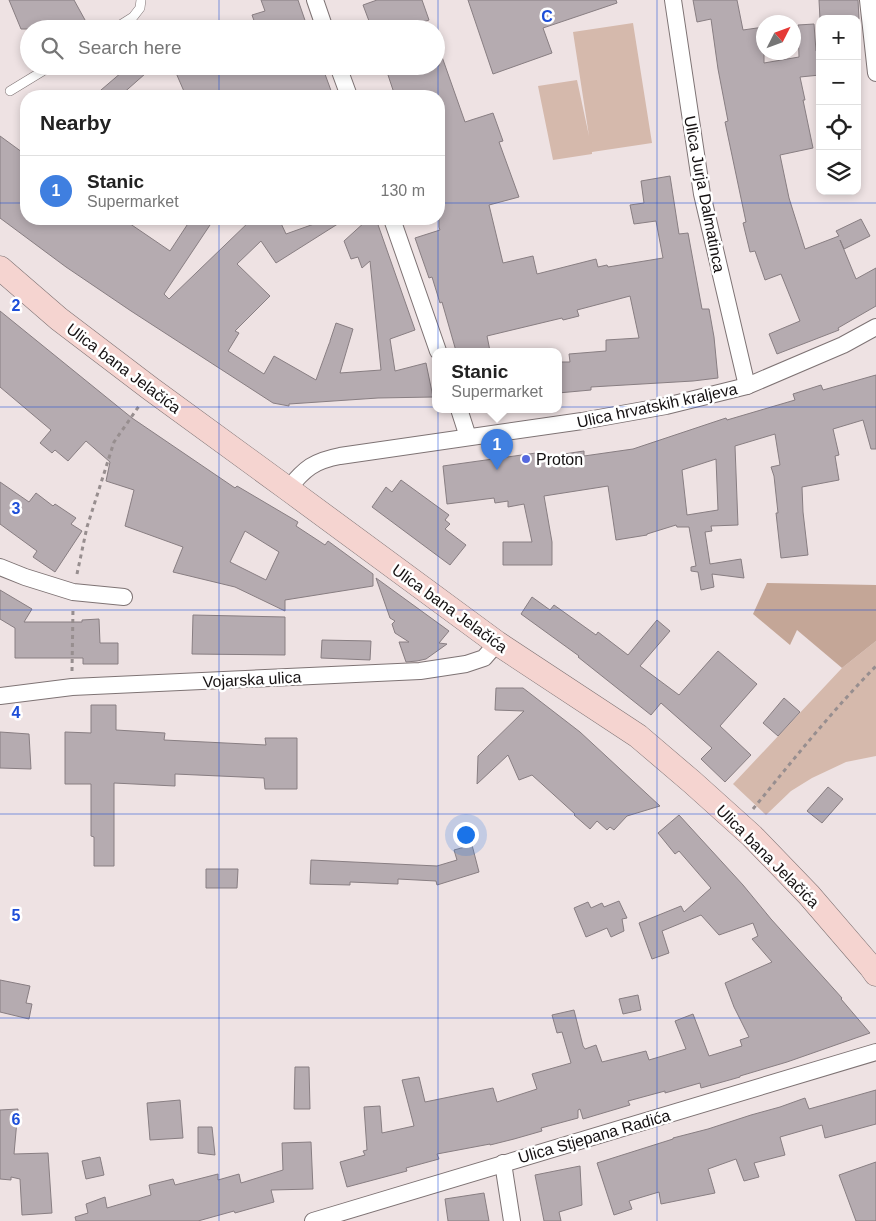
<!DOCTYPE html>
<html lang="en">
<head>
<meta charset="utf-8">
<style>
  :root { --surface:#fff; --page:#f6f6f6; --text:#222; --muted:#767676; --line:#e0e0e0; --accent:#5569df }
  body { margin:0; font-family:Helvetica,sans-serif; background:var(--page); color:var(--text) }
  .controls { position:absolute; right:15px; top:15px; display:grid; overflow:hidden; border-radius:10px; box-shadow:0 2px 8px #0003 }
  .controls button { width:45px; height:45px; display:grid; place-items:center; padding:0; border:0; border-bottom:1px solid var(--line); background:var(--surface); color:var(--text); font:25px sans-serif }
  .compass { position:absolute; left:756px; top:15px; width:45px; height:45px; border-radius:50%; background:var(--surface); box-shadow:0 2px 8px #0003; rotate:48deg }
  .you { position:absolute; left:465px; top:834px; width:18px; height:18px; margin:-12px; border:4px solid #fff; border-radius:50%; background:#1a73e8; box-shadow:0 0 0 8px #1a73e833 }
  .badge { display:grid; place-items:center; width:32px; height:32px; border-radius:50%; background:var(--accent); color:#fff; font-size:16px; font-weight:700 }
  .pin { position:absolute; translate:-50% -41px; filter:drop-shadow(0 1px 2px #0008) }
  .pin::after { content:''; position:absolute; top:26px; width:18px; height:15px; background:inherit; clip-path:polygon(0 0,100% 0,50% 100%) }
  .popup { position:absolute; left:432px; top:348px; width:130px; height:65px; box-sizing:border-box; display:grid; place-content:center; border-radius:10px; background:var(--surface); filter:drop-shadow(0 1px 4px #0005); font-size:16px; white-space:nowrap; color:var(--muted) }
  .popup b { font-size:19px; color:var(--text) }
  .popup::after { content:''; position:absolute; left:50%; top:100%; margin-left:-10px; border:10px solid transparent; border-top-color:var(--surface) }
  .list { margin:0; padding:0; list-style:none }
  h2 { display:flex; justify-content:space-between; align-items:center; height:65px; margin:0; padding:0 20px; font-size:21px }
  h2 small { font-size:16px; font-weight:400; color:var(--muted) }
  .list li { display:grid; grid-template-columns:32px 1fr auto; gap:15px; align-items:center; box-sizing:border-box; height:70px; padding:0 20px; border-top:1px solid var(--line) }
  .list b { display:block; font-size:19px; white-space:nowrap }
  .list p { margin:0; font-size:16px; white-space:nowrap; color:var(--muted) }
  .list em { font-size:16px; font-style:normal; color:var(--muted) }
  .icon { flex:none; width:28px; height:28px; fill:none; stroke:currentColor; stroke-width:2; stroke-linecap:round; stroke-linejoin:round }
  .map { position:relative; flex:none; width:876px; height:1221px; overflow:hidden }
  .search { position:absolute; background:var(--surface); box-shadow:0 2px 8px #0003; left:20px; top:20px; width:425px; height:55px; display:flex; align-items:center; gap:12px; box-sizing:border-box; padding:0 18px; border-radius:28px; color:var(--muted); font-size:19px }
  .panel { position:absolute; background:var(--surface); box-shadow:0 2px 8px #0003; left:20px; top:90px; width:425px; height:135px; border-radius:20px }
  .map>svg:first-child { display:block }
</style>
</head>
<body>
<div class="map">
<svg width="876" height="1221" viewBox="0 0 876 1221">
  <rect width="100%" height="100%" fill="#eee2e3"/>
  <g fill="#d5b9ac">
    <path d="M633,23L652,143L592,152V154L553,160L538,86L577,80L589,136L573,32Z"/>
    <path d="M876,641V756L846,762L812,778L791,791L766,815L733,784L842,668Z"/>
  </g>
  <path fill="#c4a697" d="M767,583L876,585V641L842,668L797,630L790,645L753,614Z"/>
  <g fill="#b5abb0" stroke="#887e82" fill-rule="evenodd">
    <path d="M9,0H74L90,29H21Z"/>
    <path d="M261,0H298L308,29H257L252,15L265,11Z"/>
    <path d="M377,0H422L429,20L405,29H372L363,5Z"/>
    <path d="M468,0H616L617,3L543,28L552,53L493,74Z"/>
    <path d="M693,0H737L743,30L764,27V63L799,57L798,25L814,24L816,51L820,50V75L800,77L805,100H803L813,148L780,155L789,198L805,249L839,236L836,231L861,219L870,236L844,249L840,240L856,279L876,268V306L838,328L839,330L777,354L769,334L800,321L781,274L765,280L755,251L750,252L743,223L746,222L725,122L728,121L718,69L711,19L697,22Z"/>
    <path d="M819,0H858L859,19H820Z"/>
    <path d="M439,54H441L465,122L493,113L503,141L499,142L519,197L489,205L503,263L533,256L537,274L596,259L598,267L607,265L608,267L663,258L656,221L634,224L630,205L644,203L641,181L670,176L679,234L688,233L702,309H709L714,337L718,378L693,381L591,387V390L558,393V362H570L569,354L606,351V340L639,338L630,296L577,310L579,316L563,320L562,318L487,336L490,351H456L442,302L440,303L432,277L429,278L415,238L440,230L439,227V96H395L385,66H439Z"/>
    <path d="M129,66H154L120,96H94Z"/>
    <path d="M173,66H322L333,96H186Z"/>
    <path d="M0,136L26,155V219H123L170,251L191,219H214L164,294L169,299L252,219H279L286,234L328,219H343L344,220L276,263L261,241L237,264L270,296L235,331L239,333L228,351L264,374L274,356L316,380L329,344L330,342V341L336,323L353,329L340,373L381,370L370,261L362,268L358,257L351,259L344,241L366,221V219H376L415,330L390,339L395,371L426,363L433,397L378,398L289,404V406L273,403L131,311L66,267L0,218Z"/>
    <path d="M0,311L132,418L235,488L237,486L298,522L296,526L325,545L328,541L373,574V586L285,600V611L235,587L173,572L183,547L125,526L134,490L106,481L110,462L86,441L68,461L55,450L52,453L40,443L51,430L0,387ZM245,531L279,552L266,580L230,562Z"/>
    <path d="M876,375V449H871L863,420L833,429L839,455L835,456L839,480L802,487L803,512L808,555L781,558L776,513H778L774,476L771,467L780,465L775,434L735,446L738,525L711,526L712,531L705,532L710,564L741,559L744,578L712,574L714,587L701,590L698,572L691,571V567L696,566L689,527H677L676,525L647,534V535L616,540L608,486L544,496L552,542V565H503V542H532L524,504L508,507V501L495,503L494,498L447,504L443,466L536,453L537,458L584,451V456L633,449L726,418L727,420L795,400L793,394L821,385L823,390ZM716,459L718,510L687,515L682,470Z"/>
    <path d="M401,480L449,515L445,520L450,524L445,529L466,545L450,565L372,507L386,487L392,492Z"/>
    <path d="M0,482L29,502L36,493L53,506L55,504L76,518L71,524L82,531L55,572L33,557L37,551L0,524Z"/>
    <path d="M376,578L449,631L439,643L447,644L426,659L417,661L406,662L399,642H409L395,633L392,624L395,621L390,618Z"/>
    <path d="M0,590L32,609L24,622H82V620L99,619L100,643H118V664H83V658H15V628L0,619Z"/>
    <path d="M532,597L550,610L554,605L596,635L598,632L628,655L657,620L670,631L640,666L679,695L718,651L757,684L720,726L751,755L725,782L701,759L712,748L661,703L651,715L578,657L579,656L521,614Z"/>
    <path d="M193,615L285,617V655L192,654Z"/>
    <path d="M322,640L371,641L370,660L321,658Z"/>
    <path d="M496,688H523L580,732L660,806L627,816L614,830L610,827L607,830L597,821L590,829L574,815L575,814L532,775L519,780L508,755L477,784L478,756L524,711L495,710Z"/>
    <path d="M784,698L800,712L778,736L763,723Z"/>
    <path d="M91,705H116V730L165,733L164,740L266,745L265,738H297V789H265L264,778L175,774V786L114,783V866H94V837L91,836V784H65V732L91,733Z"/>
    <path d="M0,732L29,734L31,769L0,768Z"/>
    <path d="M828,787L843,799L822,823L807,811Z"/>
    <path d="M679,815L743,885L771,919L842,998L841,999L870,1033L787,1062L740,1076V1077L701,1088L700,1083L665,1093V1091L628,1101L630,1105L583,1119L580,1109L578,1110V1118L541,1128L542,1131L514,1139L490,1145V1144L437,1154L439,1159L406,1168L407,1171L347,1187L340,1162L365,1155L363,1151L367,1150L364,1107L380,1106L382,1133L414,1126L402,1080L419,1077L425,1102L493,1088L497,1102L537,1089L532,1074L571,1063L562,1032L557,1033L552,1015L574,1010L583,1046L585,1049L596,1045L602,1062L646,1051L649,1060L686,1049L675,1021L693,1014L709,1056L742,1046L740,1040L749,1037L734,1007L725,983L772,962L752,939L758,936L753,923L719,935L701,915L662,931L669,953L652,959L639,923L681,906L684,912L711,888L679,851L675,854L658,833Z"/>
    <path d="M472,845L479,872L437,885L436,881L398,879V884L350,882V885L310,884L311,860L437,866L457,860L454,850Z"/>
    <path d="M206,869H238L237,888H206Z"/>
    <path d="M619,901L627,918L622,919L624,931L611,937L607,928L586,937L574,908L588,902L591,908L602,903L604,907Z"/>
    <path d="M0,980L30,986L26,1003L32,1004L29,1019L0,1012Z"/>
    <path d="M638,995L641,1010L623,1014L619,999Z"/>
    <path d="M295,1067H309L310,1109H294Z"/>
    <path d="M876,1090V1124L825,1138L822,1125L780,1137L785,1155L754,1163L759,1177L744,1181L736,1159L708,1169L715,1193L661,1204L659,1192L629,1201L632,1209L614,1215L597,1163L673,1139V1138L708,1129L751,1115L780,1107L805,1098L809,1109Z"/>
    <path d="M180,1100L183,1138L150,1140L147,1103Z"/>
    <path d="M18,1109L14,1154L48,1153L52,1213L22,1215L20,1179L11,1177V1180L0,1179V1110Z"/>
    <path d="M198,1127H212L215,1155L198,1153Z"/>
    <path d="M311,1142L313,1189L271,1190L274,1202L235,1213L234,1211L198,1221H76L75,1217L88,1213L86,1204L105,1197L107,1208L151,1195L149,1185L173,1179L175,1185L218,1174V1180L239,1174L241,1183L283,1170L282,1143Z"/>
    <path d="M100,1157L104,1175L86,1179L82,1161Z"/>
    <path d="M876,1162V1221H856L839,1175Z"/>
    <path d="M580,1166L582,1205L559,1212L561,1221H544L535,1175Z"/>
    <path d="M484,1193L489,1221H448L445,1199Z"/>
  </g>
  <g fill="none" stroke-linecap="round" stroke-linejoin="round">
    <g stroke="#7e7374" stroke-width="10">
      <g id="service">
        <path d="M114,29L133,17L140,8L141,0"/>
        <path d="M10,91L51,66"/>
      </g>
    </g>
    <g stroke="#7e7374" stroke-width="18">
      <g id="minor">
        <path d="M315,0L325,29"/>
        <path d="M673,0L702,194L747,386"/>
        <path d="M868,0L876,73"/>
        <path d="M338,66L349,96"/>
        <path d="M392,219L438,351"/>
        <path d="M459,409L468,437"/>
        <path d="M288,489C305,468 314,461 340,456L582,421L666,406L747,386L843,345L876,327"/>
        <path d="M0,567L25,577L73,592L124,597"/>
        <path d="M0,696L72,687L420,671L466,664L484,658L497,643"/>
        <path d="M503,1163L512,1221"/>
        <path d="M313,1221L876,1052"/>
      </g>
    </g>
    <g stroke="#7e7374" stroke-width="25">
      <path id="secondary" d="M0,268L59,319L151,389L288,489L497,643L638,736L692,782L752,836L809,895L871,967L876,974"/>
    </g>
    <g stroke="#978e8f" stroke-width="3" stroke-dasharray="4 4" stroke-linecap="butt">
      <path d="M77,574L87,527L114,442L139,406"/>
      <path d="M72,671L73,608"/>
      <path d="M753,809C793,760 832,711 876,666"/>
    </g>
    <use href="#service" stroke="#fff" stroke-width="9"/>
    <use href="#minor" stroke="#fff" stroke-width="16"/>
    <use href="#secondary" stroke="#f5d4d0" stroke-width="24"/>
  </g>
  <path fill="none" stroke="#1d4ed8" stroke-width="1" stroke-opacity="0.55" d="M219,0V29M438,0V96M657,0V1221M219,66V96M0,203H26M439,203H876M219,219V1221M438,219V1221M0,407H876M0,610H876M0,814H876M0,1018H876"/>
  <circle fill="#5569df" stroke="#fff" stroke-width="2" cx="526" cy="459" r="5"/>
  <g text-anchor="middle" stroke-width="5" stroke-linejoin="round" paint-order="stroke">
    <g font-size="16" fill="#151112" stroke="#fff">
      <text transform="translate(705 194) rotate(79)" y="6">Ulica Jurja Dalmatinca</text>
      <text transform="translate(124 368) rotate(37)" y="6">Ulica bana Jelačića</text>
      <text transform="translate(657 405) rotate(-12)" y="6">Ulica hrvatskih kraljeva</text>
      <text transform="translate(450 608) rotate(36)" y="6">Ulica bana Jelačića</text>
      <text transform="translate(252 679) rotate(-3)" y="6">Vojarska ulica</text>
      <text transform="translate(768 856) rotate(45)" y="6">Ulica bana Jelačića</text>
      <text transform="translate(594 1136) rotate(-16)" y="6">Ulica Stjepana Radića</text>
    </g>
    <g font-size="16" fill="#151112" stroke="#fff" text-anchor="start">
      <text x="536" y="465">Proton</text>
    </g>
  </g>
  <g font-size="16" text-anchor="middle" font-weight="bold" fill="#1d4ed8" stroke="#fff" stroke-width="5" stroke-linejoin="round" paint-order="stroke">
    <text x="547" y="22">C</text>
    <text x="16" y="311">2</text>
    <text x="16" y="514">3</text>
    <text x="16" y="718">4</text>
    <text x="16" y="921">5</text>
    <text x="16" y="1125">6</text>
  </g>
</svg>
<div class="controls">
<button>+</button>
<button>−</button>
<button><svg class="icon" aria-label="locate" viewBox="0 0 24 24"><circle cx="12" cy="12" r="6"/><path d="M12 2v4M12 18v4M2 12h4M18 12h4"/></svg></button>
<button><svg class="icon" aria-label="layers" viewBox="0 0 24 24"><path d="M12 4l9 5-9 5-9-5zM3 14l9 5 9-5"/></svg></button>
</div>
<svg class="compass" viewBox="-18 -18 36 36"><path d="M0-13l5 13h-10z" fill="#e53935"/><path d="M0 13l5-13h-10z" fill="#767676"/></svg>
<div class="you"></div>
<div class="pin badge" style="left:497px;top:470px;background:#3f7fe0">1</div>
<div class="popup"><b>Stanic</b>Supermarket</div>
<div class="search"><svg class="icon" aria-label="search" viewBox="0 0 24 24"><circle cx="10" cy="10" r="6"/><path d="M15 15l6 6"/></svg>Search here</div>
<section class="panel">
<h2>Nearby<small></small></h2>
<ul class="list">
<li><span class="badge" style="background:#3f7fe0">1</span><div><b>Stanic</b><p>Supermarket</p></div><em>130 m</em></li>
</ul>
</section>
</div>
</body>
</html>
